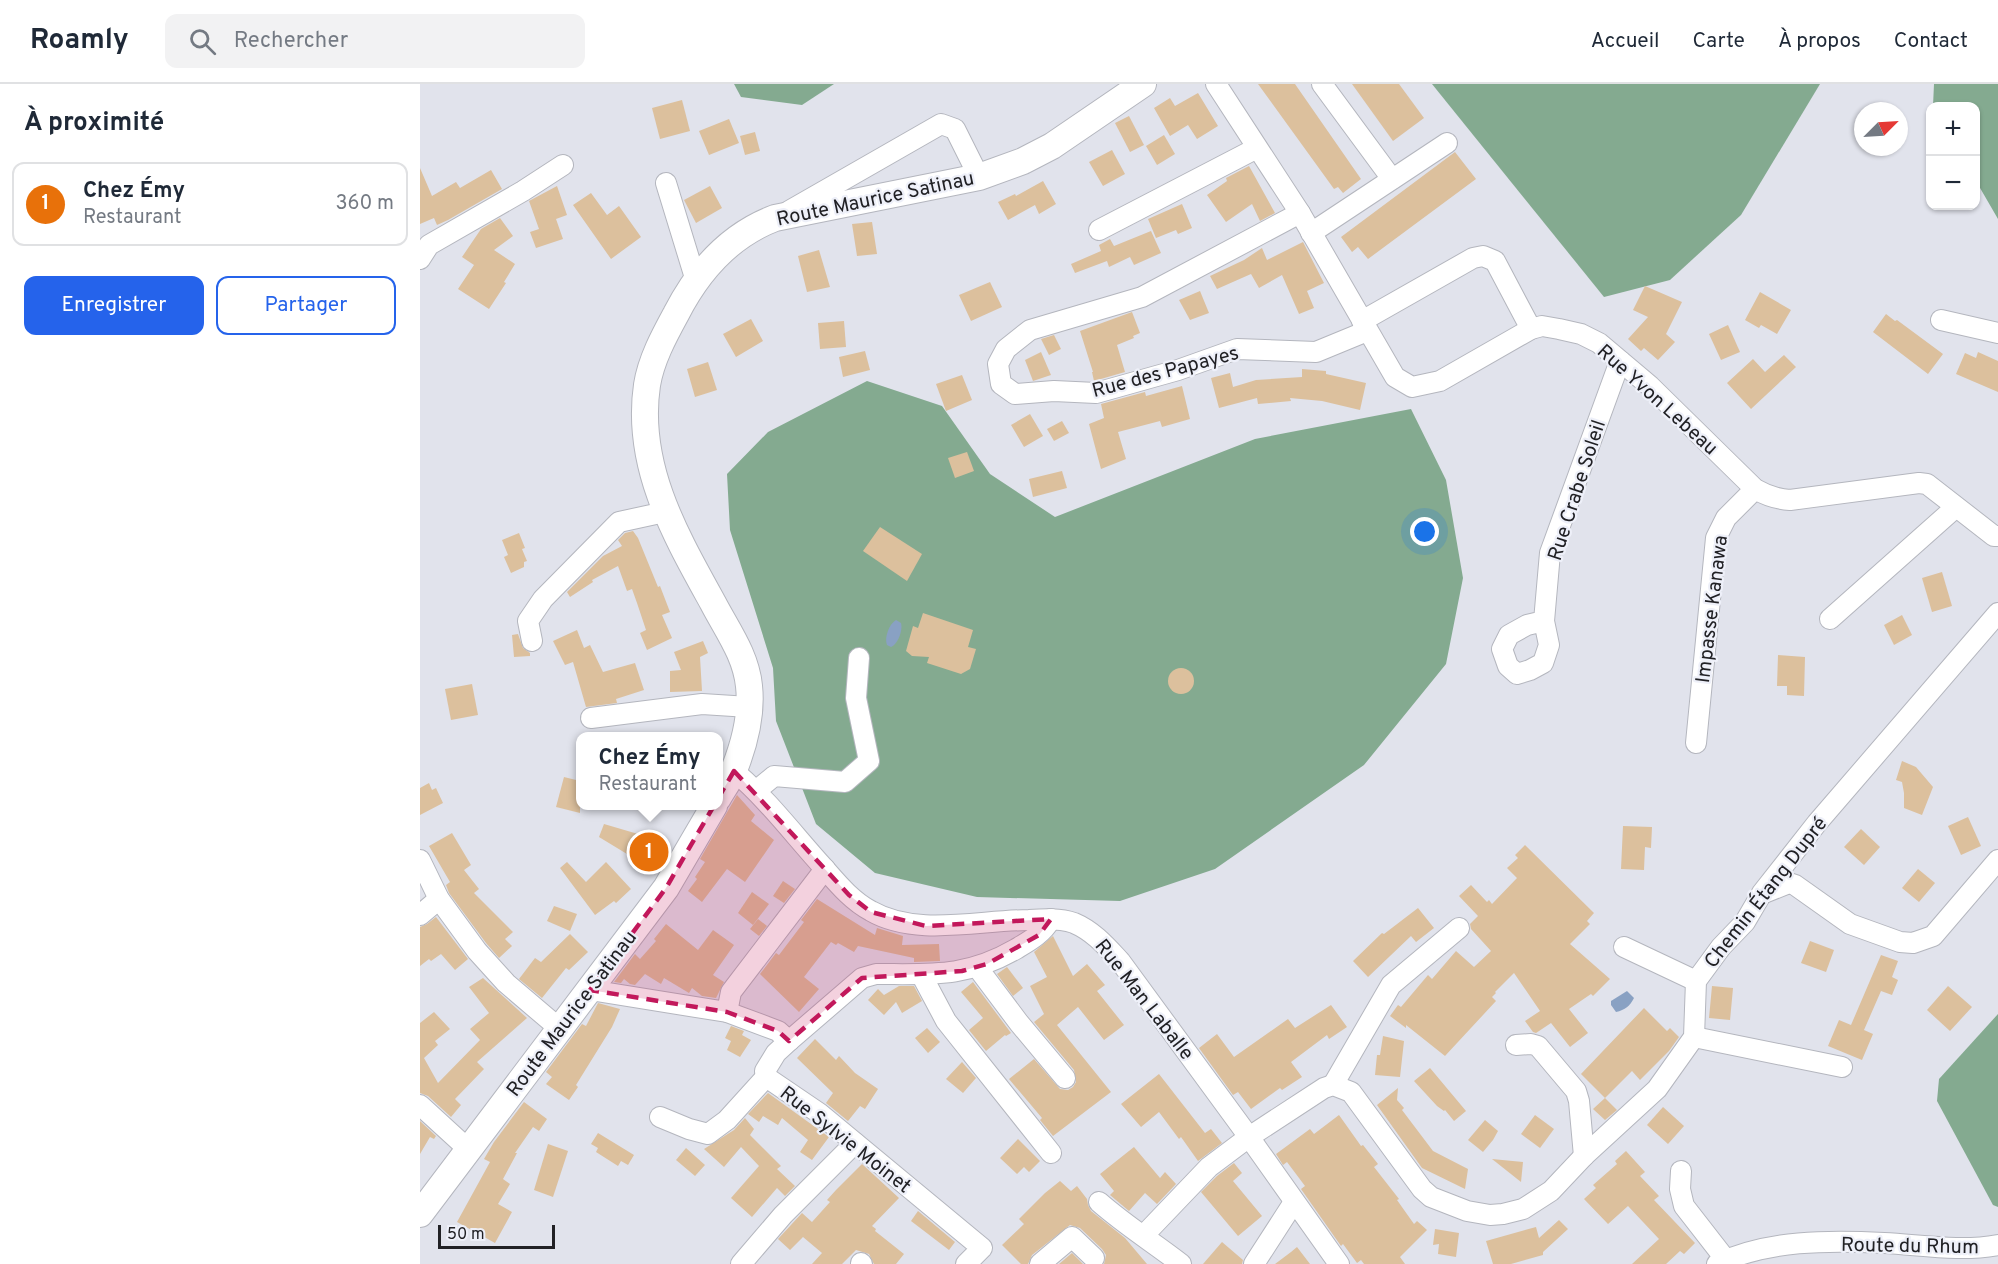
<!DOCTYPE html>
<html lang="fr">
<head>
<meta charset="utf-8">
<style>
  :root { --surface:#fff; --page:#f2f2f3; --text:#1f2937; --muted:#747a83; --line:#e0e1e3; --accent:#2563eb }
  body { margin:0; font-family:Overpass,sans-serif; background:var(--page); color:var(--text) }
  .controls { position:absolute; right:18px; top:18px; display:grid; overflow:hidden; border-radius:12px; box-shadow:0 2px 4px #0004 }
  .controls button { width:54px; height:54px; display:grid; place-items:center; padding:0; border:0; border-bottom:2px solid var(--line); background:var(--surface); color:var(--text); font:30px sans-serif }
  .compass { position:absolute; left:1434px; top:18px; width:54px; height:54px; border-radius:50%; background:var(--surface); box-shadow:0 2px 4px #0004; rotate:66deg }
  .scale { position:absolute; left:18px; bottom:15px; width:117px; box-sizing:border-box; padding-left:6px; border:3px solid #212125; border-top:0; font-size:16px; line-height:21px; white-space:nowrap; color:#212125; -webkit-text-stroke:4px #eef0f9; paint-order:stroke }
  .you { position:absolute; left:1005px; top:448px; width:21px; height:21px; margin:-15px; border:4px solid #fff; border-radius:50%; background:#1a73e8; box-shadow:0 0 0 9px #1a73e833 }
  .badge { display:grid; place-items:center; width:39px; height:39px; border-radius:50%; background:var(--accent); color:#fff; font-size:20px; font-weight:700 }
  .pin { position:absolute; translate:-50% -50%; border:3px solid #fff; box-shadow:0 2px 6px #0006 }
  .popup { position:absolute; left:156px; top:648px; width:147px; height:78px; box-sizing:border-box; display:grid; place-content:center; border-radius:12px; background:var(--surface); filter:drop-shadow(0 2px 4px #0005); font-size:20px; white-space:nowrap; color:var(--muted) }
  .popup b { font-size:22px; color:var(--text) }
  .popup::after { content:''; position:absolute; left:50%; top:100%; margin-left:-12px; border:12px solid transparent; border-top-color:var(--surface) }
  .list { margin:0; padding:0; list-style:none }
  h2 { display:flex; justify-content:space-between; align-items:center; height:78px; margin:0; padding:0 24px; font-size:26px }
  h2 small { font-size:20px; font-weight:400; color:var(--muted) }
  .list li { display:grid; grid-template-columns:39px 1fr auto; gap:18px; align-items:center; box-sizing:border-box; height:84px; margin:0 12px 12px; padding:0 12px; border:2px solid var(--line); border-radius:12px }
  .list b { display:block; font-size:22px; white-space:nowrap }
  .list p { margin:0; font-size:20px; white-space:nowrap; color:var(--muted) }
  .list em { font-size:20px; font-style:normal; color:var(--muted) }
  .actions { display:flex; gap:12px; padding:18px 24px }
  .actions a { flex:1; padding:14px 0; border:2px solid var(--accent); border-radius:12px; text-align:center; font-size:21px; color:var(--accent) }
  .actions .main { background:var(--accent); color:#fff }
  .icon { flex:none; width:33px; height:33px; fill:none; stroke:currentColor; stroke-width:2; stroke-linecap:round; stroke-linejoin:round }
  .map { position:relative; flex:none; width:1578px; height:1180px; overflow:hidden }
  header { display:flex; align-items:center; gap:36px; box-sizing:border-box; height:84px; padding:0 30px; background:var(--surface); border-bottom:2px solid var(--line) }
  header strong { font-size:28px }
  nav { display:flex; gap:33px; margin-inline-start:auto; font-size:21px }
  .search { width:420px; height:54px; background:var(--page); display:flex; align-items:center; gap:15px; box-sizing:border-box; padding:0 21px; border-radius:12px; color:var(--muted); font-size:22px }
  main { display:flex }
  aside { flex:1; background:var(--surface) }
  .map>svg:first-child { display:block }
</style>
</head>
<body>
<header>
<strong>Roamly</strong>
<div class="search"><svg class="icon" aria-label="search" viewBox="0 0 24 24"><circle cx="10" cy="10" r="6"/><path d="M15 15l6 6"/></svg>Rechercher</div>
<nav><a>Accueil</a><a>Carte</a><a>À propos</a><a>Contact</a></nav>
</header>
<main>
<aside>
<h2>À proximité<small></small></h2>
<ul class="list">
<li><span class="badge" style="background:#e8710a">1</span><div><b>Chez Émy</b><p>Restaurant</p></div><em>360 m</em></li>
</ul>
<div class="actions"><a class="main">Enregistrer</a><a>Partager</a></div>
</aside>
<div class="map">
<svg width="1578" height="1180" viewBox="0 0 1578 1180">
  <rect width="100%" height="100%" fill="#e1e3ec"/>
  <g fill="#84aa90">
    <path d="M314,0H414L382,21L321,13Z"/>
    <path d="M1012,0H1400L1321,131L1250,196L1184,213Z"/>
    <path d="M1514,0H1578V135L1556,97V22H1513Z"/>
    <path d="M447,297L522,322L570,390L635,433L835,355L991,325L1026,396L1043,494L1026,580L944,681L795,785L700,817L557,813L455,789L396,740L356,637L353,584L310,446L307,390L348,348Z"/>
    <path d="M1578,930V1123L1573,1121L1517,1017L1519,995Z"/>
  </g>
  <g fill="#89a1c3">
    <path d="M476,536L481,539C483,546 478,560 471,563L467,561C464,554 469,540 476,536Z"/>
    <path d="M1207,907L1214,914C1210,922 1205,926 1196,928L1191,921V917Z"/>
  </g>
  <g fill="#dcc09d">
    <path d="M838,0H875L941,95L923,109L918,103L914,105Z"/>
    <path d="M932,0H979L1004,34L973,57Z"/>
    <path d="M778,9L798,42L777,55L768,41L750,52L734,24L750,14L755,22Z"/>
    <path d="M262,16L270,47L240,55L232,24Z"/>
    <path d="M709,32L724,61L710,68L695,39Z"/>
    <path d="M309,35L319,59L289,71L279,47Z"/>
    <path d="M335,48L340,67L325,71L320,52Z"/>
    <path d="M744,51L755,70L737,81L726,62Z"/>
    <path d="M692,66L705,90L683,102L669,78Z"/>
    <path d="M1035,68L1056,95L948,175L938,163L932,168L921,153Z"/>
    <path d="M829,82L855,129L840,137L832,120L806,138L787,111L807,97L806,94Z"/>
    <path d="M0,84L12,112L36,98L40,104L71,86L82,105L28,136L17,141L14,134L0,140Z"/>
    <path d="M623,97L636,120L619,130L615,121L588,136L578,118L595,110L596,112Z"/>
    <path d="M137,102L147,131L136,135L143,155L116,164L110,148L119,145L109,117Z"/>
    <path d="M290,102L302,124L276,139L264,116Z"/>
    <path d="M171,109L187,131L199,122L221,153L191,175L153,121Z"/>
    <path d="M762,120L772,144L758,150L756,146L736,154L728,135Z"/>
    <path d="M80,134L93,152L74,166L95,180L84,198L86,199L69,225L38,205L54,181L42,173L61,145Z"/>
    <path d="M452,138L457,170L437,172L432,140Z"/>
    <path d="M731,147L741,169L714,181L710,173L689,183L687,177L655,189L651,180L681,167L679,161L690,155L694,162Z"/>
    <path d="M883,158L904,199L887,207L894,224L879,230L862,191L839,204L831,190L797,205L790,192L824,176L842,164L847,176Z"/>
    <path d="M399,166L410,203L387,208L378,172Z"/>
    <path d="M570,198L582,223L551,237L539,211Z"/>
    <path d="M1225,202L1262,218L1246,250L1255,258L1238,276L1224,264L1221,267L1208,255L1228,233L1213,226Z"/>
    <path d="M780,207L789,229L770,236L759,216Z"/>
    <path d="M1340,208L1371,226L1357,250L1341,241L1339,244L1325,236Z"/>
    <path d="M712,228L720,249L713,252L714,254L697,261L705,288L674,297L672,288H673L660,247Z"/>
    <path d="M1466,230L1475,237L1477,236L1523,270L1508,290L1453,248Z"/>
    <path d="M331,235L343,257L316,273L303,250Z"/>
    <path d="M424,237L426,263L400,265L398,239Z"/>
    <path d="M1308,241L1320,268L1301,276L1289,250Z"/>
    <path d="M634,251L641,265L629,271L621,255Z"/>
    <path d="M445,267L450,286L423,293L419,273Z"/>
    <path d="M621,268L631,291L613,297L605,276Z"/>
    <path d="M1558,268L1578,277V308L1536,290L1545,269L1556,274Z"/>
    <path d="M1364,271L1376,283L1331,325L1307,299L1333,275L1345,288Z"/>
    <path d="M288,278L297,306L275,313L267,285Z"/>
    <path d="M882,285L906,287V290L946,299L940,326L902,317L870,314L871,317L838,320L837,314L799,324L791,294L810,289L813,303L836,296L882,293Z"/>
    <path d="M542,291L552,316L526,327L516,300Z"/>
    <path d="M762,302L770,335L742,343L740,337L698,348L706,375L681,385L669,340L684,334L681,320L725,308L726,312Z"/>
    <path d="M610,330L623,352L604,363L591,341Z"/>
    <path d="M642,337L649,349L634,357L627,345Z"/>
    <path d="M547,368L554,387L535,394L528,374Z"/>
    <path d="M642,387L647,404L613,413L609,395Z"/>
    <path d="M460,443L502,470L487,497L443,467Z"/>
    <path d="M213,447L218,454L238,503L240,502L250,528L242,531L252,554L227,566L220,549L226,546L217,519L212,505L207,507L198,482L172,496L173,498L150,513L147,508L183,472L202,462L198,456L205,449Z"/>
    <path d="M99,449L105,464L102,465L107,477L104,478V483L91,489L84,473L88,471L82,456Z"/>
    <path d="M1522,488L1532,522L1512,528L1502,494Z"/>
    <path d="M503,529L553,546L548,563L556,565L550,585L541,590L507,579L509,573L492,572L486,567L493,542L498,544Z"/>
    <path d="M1482,531L1492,551L1474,561L1464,541Z"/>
    <path d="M157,546L164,564L170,561L183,588L215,579L224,606L196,615L197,619L166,623L153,578L145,581L133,557Z"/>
    <path d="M98,550L103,564L110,569V572L94,573L92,551Z"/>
    <path d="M283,557L288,569L280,573L282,607L250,608V587L261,586L254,568Z"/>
    <path d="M1358,571L1385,573L1384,612L1367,611V602H1357Z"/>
    <circle cx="761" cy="597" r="13"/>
    <path d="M52,600L58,631L31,636L25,605Z"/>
    <path d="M1482,677L1496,683L1513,703L1502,731L1484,724V709L1482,698L1476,696Z"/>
    <path d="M144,693L160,697V729L136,723Z"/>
    <path d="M9,699L12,706L16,704L23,719L0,731V704Z"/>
    <path d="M317,711L335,731L331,737L354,756L325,798L307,785L282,818L268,807L277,795L275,793L285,778L280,775Z"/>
    <path d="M1548,733L1561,762L1541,771L1528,742Z"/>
    <path d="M184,740L218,750L219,748L243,762L230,784L179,753Z"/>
    <path d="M1203,742L1232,743L1231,764L1225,763L1224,786L1201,785Z"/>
    <path d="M1441,745L1460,763L1444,781L1424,763Z"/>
    <path d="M32,749L51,781L44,786L59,805L54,809L93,848L85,855L92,862L79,874L66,859L29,809L26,801L30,798L9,762Z"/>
    <path d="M1105,761L1174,829L1167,837L1170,840L1150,860L1190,895L1173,912L1171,910L1149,925L1168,949L1150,963L1131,939L1116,949L1113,948L1105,937L1120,927L1094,889L1075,908L1076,909L1072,913L1076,917L1025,972L986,941V944L970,932L978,921L981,923L1008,891L1012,895L1036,867L1054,883L1071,867L1051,845L1050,840L1058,832L1039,812L1051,801L1067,818L1069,816L1072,820L1097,794L1087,784L1098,774L1095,771Z"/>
    <path d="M147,778L166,798L186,778L211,805L196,819L194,817L175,831L140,784Z"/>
    <path d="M1498,785L1515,799L1499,818L1482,804Z"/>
    <path d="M363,797L375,805L364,819L353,812Z"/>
    <path d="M332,808L349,820L333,841L318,829Z"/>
    <path d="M397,815L455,851L457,844L483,852L482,861L519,860L520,877L494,878V874L438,862L434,868L418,859L416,861L411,858L384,893L399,905L379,928L340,890L356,869L359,871L384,838L381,836Z"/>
    <path d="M134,822L157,830L150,847L127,837Z"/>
    <path d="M998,824L1014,844L996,858L991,852L948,893L933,877L962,849L964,850Z"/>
    <path d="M16,833L48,875L35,886L21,870L11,877L9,875L0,882V843L7,840Z"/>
    <path d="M338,835L347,842L339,852L330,845Z"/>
    <path d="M246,840L278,866L293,846L314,861L293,891L304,898L296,914L282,912L272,904L269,909L244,894L241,900L225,890L215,901L210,900L204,895L201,899L194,898L215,870L220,875L236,857L234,855Z"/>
    <path d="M150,850L168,868L149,886L146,884L122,914L99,895L115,874L121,878Z"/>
    <path d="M633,852L653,892L667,880L685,901L677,907L704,941L684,956L658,923L637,941L691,1008L633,1052L620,1036L622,1034L589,995L614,975L640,1005L648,1006L653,1003L656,998L654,986L614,938L624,930L610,902L627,893L614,868Z"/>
    <path d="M1390,857L1414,866L1406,888L1381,879Z"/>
    <path d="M1461,871L1478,877L1472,893L1478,896L1472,911L1461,907L1444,946L1453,950L1442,976L1408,962L1419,936L1431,941Z"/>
    <path d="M587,883L603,904L593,912L577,890Z"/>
    <path d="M63,894L107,934L57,978L64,985L35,1015L41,1021L31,1033L8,1012L0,1009V939L14,928L30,945L15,957L18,961L4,974L18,999L60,956L50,945L69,929L49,903Z"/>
    <path d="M553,898L591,949L586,952L585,951L566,967L549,946L563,934L541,908Z"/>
    <path d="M479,902H494L502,917L482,929L476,918L464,931L448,916L458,905L464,911Z"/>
    <path d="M1292,902L1313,904L1310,936L1289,934Z"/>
    <path d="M1528,902L1552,923L1530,947L1507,926Z"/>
    <path d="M178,919L200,925L192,943L156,1001L158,1003L149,1016L126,1000L132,993L126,988L162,940L166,942Z"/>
    <path d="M911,921L927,943L909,955L907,951L871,978L882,993L862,1006L860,1004L831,1025L818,1008L813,1011L779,964L797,950L814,973L868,935L875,944Z"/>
    <path d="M1224,924L1247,947L1250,944L1259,953L1249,967L1220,996L1212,987L1185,1014L1197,1026L1185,1036L1173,1025L1185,1014L1161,990Z"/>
    <path d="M311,942L324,947L322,951L331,956L320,973L307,966L311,957L305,954Z"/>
    <path d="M507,944L520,958L508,969L495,954Z"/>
    <path d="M963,952L984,957L980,993L955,991L957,971H960Z"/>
    <path d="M395,955L416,976L419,972L435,989L458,1005L445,1025L440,1022L428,1037L406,1019L413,1009L377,974Z"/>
    <path d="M542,978L556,994L543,1009L526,995Z"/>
    <path d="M1010,984L1046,1027L1034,1037L1025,1026L1024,1027L1017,1022L994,997Z"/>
    <path d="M739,990L785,1049L791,1045L802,1059L778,1077L761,1053L759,1055L739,1028L721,1043L701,1020Z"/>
    <path d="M978,1004L977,1016L984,1024L982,1026L1013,1067L1048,1085L1045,1105L1002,1084L957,1021Z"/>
    <path d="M348,1009L409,1053L392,1076L380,1068L388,1056L362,1034L358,1041L343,1032L339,1038L328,1030Z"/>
    <path d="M104,1018L127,1035L119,1047L113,1043L95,1069H97L83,1095L90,1100L78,1120L92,1128L75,1159L37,1138L70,1078L64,1075L74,1058Z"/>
    <path d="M1243,1023L1264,1042L1248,1060L1227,1041Z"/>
    <path d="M919,1031L941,1062L943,1061L958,1080L954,1083L979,1115L977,1116L994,1140L997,1137L1007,1146L980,1173L985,1180H944L941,1176L937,1179L923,1160L921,1162L881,1105L885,1102L867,1078L863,1081L856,1070L890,1045L894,1050Z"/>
    <path d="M1115,1031L1134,1045L1120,1064L1101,1050Z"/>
    <path d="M325,1034L334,1045L330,1051L361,1082L357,1085L375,1102L365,1112L357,1104L332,1133L311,1114L339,1082L321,1063L304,1083L284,1065L314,1046Z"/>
    <path d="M1065,1036L1078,1047L1073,1056L1063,1068L1048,1056Z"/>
    <path d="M0,1037L16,1052L14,1055L10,1053L0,1070Z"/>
    <path d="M178,1049L214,1071L208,1081L201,1077L198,1082L176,1068L178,1064L171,1060Z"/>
    <path d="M598,1055L620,1077L609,1088L604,1083L597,1090L580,1074Z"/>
    <path d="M128,1060L148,1067L133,1113L114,1106Z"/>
    <path d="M714,1063L740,1094L745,1088L756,1100L737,1120L725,1109L709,1127L690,1111L694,1107L680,1090Z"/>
    <path d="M266,1064L285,1081L275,1092L256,1076Z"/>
    <path d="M1206,1067L1225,1088L1220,1092L1239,1112L1234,1116L1275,1159L1264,1170L1260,1167L1246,1180H1212L1239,1155L1208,1122L1188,1140L1164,1115L1176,1104L1173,1101L1197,1080L1195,1077Z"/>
    <path d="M1072,1075L1103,1078L1101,1098Z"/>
    <path d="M814,1079L822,1089L813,1097L842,1132L818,1152L781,1108L797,1092Z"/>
    <path d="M442,1080L479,1114L452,1142L456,1145L455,1147L484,1170L476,1180H454L449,1170L436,1166L422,1180H392L402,1169L383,1153L370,1166L358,1155L382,1129L392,1138L410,1118L407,1116L416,1106Z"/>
    <path d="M640,1097L651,1107L657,1102L667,1115L668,1121L671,1127L705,1154L727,1180H684L686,1171L682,1165L660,1144L650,1141L612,1171L608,1180H601L582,1161L604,1140L599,1135L625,1109Z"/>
    <path d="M498,1127L535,1158L529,1166L491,1137Z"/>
    <path d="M1139,1136L1148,1145L1123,1168V1171L1091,1180H1073L1066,1157L1116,1143L1119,1154Z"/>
    <path d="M1015,1145L1039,1149L1036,1173L1018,1170L1019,1160L1013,1161Z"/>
    <path d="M802,1158L823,1176L822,1180H783Z"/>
    <path d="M877,1163L890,1180H855L871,1168Z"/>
    <path d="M652,1169L663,1180H639Z"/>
  </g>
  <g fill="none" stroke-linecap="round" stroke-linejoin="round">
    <g stroke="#b4b6be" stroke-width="22">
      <g id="minor">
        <path d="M796,0L880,129L975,293L992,303L1020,297L1111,245L1122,242L1139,245L1161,250L1179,259L1230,302L1335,405C1347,412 1356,415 1370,416L1499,399L1507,400L1574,452H1578"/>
        <path d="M902,0L972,95"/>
        <path d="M246,99L276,197"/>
        <path d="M369,127L521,40L535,45L559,93"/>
        <path d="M880,129L722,213L610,246L586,265L578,280L581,300L595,310L634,307L676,309L758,286L817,265L896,268L947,247"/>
        <path d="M679,146L837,64"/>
        <path d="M891,149L1027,59"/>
        <path d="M0,175L9,161L103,107L143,81"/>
        <path d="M1521,236L1578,249"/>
        <path d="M942,237L1053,174L1063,172L1075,177L1111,245"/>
        <path d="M1410,535L1536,423"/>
        <path d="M1124,537L1107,541L1089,551L1082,565L1088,582L1097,590L1110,586L1123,579L1129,561L1124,537L1130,469L1200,277"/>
        <path d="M112,557L108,537L123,515L199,438L245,428"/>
        <path d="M171,634L282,620L329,623"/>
        <path d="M1276,659L1296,454L1306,434L1335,405"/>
        <path d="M314,687C348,716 374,751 404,784C418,800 432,817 451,827C496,853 559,836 609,836C623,835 640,834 654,839C673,847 686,862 700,877L829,1053L919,1180"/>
        <path d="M337,706L354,692L425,698L449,677L436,614L439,574"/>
        <path d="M0,776L19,815L57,867L86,899L140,945"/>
        <path d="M1344,809L1369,799L1375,801L1430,840L1480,858L1493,859L1513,852L1578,776"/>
        <path d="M0,831L19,815"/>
        <path d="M1204,863L1276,897"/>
        <path d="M557,883L599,939L645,994"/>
        <path d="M501,890L526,937L631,1069"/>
        <path d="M170,906L307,928L358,947L369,957L356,969L345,987L346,993L399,1029L562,1164L546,1180"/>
        <path d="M307,928L311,908L405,785"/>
        <path d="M1274,953L1422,983"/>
        <path d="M369,957L442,894L456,890C511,890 546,894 596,865C611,856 622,850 631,835"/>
        <path d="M1096,961L1111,960L1118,962L1156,1007L1159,1017L1164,1072"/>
        <path d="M913,1001L971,901L1039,844"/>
        <path d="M0,1021L48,1065"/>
        <path d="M240,1033L269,1045L288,1050L307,1036L346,993"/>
        <path d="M1261,1087L1260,1105L1264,1122L1306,1176"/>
        <path d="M679,1118C705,1141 734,1159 761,1180"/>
        <path d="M724,1151L789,1083L829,1053L904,1004L913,1001L931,1008L1002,1105L1011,1113L1047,1127L1070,1131L1083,1130L1103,1125L1131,1107L1164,1072L1237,1005L1274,953L1276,897L1301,863L1325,838L1342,809L1397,739L1578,529"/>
        <path d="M441,1179L442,1180"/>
        <path d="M321,1180L363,1131L435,1059"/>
        <path d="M620,1180L652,1153L674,1174"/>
        <path d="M834,1180L874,1118"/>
        <path d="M1297,1180C1347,1156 1409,1156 1464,1159C1502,1161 1540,1168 1578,1161"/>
      </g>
    </g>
    <g stroke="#b4b6be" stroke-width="28">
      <g id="major">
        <path d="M298,714C303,705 310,696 314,686C324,661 332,629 329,602C326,571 307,546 293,519C256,452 215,382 227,301C231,276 244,252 256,230C278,187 310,151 355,134L559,93L603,77L632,62L723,0"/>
        <path d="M0,1130L246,804L294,722"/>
      </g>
    </g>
    <use href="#minor" stroke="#fff" stroke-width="20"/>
    <use href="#major" stroke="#fff" stroke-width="26"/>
  </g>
  <path fill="#c2185b" fill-opacity="0.2" stroke="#c2185b" stroke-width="4.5" stroke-dasharray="12 8" stroke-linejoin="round" d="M314,687L429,811L451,828L506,842L631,835L619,851L567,880L542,887L442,894L369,957L358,947L307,928L170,906L246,804Z"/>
  <g text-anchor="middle" stroke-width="4.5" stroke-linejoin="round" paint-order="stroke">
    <g font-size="20" fill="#212125" stroke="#eef0f9">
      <text transform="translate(455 114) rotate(-12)" y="7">Route Maurice Satinau</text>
      <text transform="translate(745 287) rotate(-15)" y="7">Rue des Papayes</text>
      <text transform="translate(1238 315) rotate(42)" y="7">Rue Yvon Lebeau</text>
      <text transform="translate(1156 406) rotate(-72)" y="7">Rue Crabe Soleil</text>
      <text transform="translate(1291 525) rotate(-83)" y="7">Impasse Kanawa</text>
      <text transform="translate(1345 808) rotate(-52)" y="7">Chemin Étang Dupré</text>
      <text transform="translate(725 915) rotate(52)" y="7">Rue Man Laballe</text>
      <text transform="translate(151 929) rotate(-53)" y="7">Route Maurice Satinau</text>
      <text transform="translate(426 1055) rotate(38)" y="7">Rue Sylvie Moinet</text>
      <text transform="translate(1490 1161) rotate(1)" y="7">Route du Rhum</text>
    </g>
  </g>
</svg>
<div class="controls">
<button>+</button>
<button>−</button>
</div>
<svg class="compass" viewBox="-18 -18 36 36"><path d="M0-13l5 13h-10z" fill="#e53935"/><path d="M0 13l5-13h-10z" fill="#747a83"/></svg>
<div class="scale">50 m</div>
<div class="you"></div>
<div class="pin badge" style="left:229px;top:768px;background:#e8710a">1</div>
<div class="popup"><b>Chez Émy</b>Restaurant</div>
</div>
</main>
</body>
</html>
